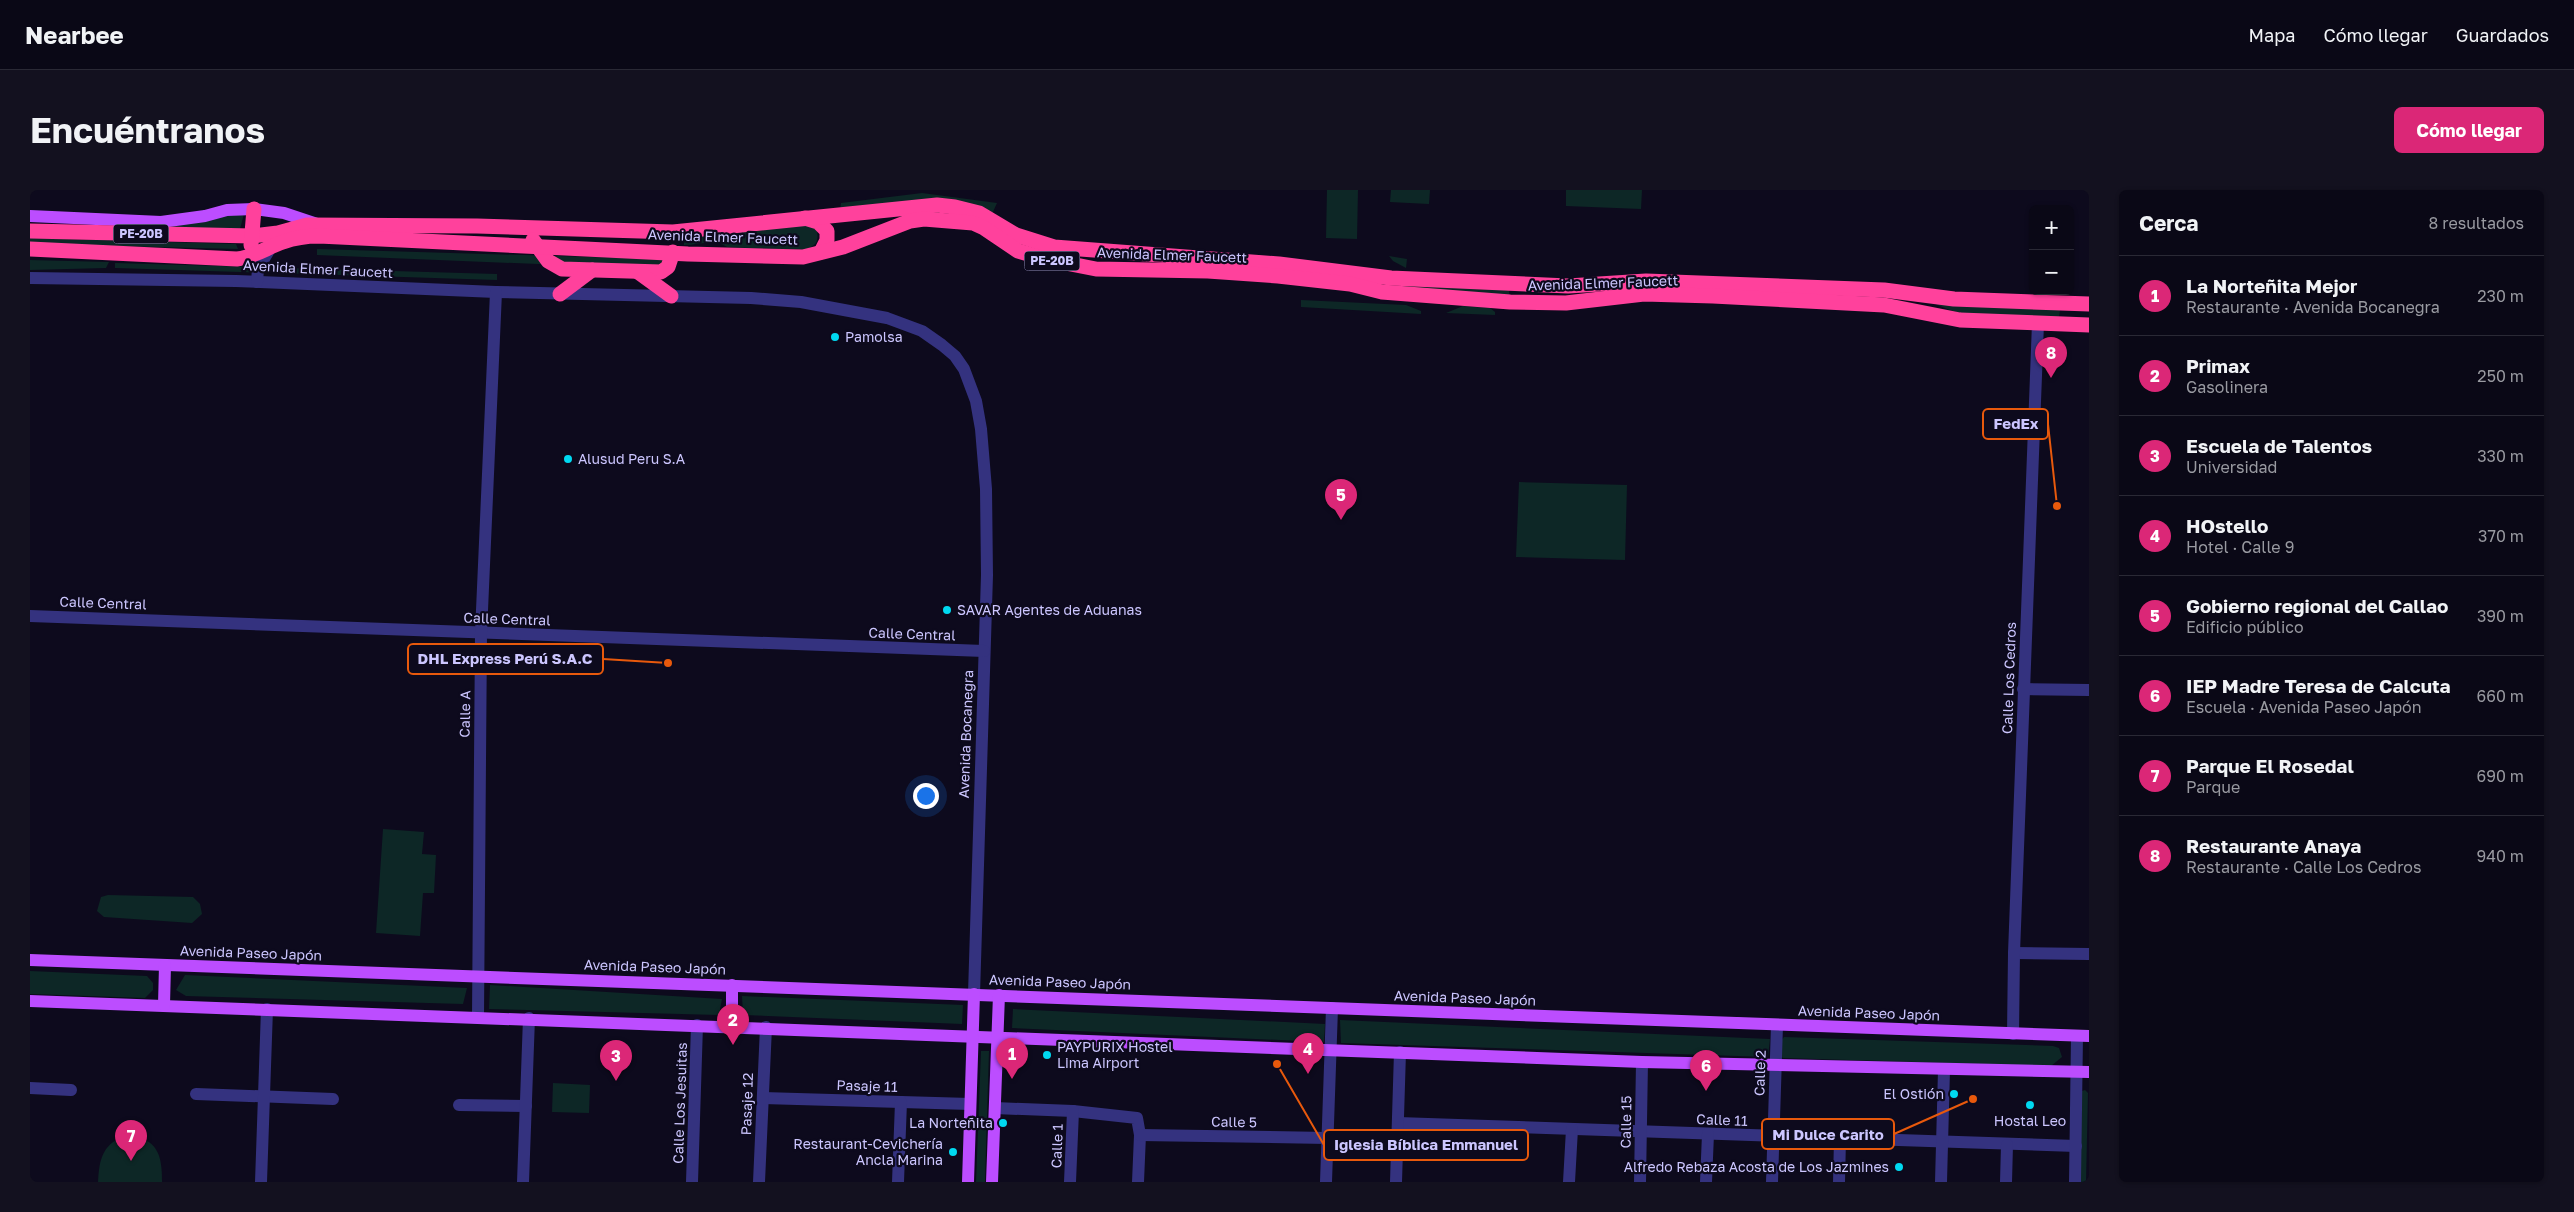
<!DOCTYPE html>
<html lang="es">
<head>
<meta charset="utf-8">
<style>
  :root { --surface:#0a0816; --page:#13111f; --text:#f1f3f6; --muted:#999aa1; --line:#2a2935; --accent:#db2777 }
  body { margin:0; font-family:"Golos Text",sans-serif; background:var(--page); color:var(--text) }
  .controls { position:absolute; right:15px; top:15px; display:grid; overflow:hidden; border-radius:8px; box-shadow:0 1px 4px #0004 }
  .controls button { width:45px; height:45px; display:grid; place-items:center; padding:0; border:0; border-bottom:1px solid var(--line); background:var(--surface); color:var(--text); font:25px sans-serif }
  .you { position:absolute; left:895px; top:605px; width:18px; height:18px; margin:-12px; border:4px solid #fff; border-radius:50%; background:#1a73e8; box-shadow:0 0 0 8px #1a73e833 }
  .badge { display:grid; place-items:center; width:32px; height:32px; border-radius:50%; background:var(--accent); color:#fff; font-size:16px; font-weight:700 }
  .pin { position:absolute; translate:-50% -41px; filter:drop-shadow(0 1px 2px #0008) }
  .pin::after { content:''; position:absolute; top:26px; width:18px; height:15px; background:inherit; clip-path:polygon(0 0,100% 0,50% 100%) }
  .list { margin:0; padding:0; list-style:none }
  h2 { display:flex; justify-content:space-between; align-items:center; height:65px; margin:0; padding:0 20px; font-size:21px }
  h2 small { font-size:16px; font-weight:400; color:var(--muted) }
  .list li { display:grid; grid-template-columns:32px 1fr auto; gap:15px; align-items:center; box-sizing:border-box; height:80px; padding:0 20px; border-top:1px solid var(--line) }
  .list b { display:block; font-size:19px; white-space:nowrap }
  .list p { margin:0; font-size:16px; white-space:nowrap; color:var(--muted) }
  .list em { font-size:16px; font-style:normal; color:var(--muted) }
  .map { position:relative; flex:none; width:2059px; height:992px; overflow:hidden; border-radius:8px }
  header { display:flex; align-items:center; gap:30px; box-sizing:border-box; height:70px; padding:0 25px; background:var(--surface); border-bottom:1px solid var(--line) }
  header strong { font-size:24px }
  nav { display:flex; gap:28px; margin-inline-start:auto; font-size:18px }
  .intro { display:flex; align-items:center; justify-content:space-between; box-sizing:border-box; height:120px; padding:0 30px }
  h1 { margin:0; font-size:35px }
  .button { padding:12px 22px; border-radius:8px; background:var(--accent); color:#fff; font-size:18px; font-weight:700 }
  main { display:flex; gap:30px; padding:0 30px }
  aside { flex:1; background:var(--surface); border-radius:8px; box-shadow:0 1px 4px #0004 }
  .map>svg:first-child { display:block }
</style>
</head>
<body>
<header>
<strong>Nearbee</strong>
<nav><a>Mapa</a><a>Cómo llegar</a><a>Guardados</a></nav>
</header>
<div class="intro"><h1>Encuéntranos</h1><a class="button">Cómo llegar</a></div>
<main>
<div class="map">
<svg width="2059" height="992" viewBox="0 0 2059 992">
  <rect width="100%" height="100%" fill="#0d0a1d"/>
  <g fill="#0d2726">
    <path d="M1297,0H1328L1327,49L1296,48Z"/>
    <path d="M1361,0H1400L1399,14L1360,12Z"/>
    <path d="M1536,0H1612L1611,19L1536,16Z"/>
    <path d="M892,3L967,13L962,24L810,21L811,13Z"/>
    <path d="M214,24L210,39H136V34Z"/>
    <path d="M780,34L787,41C789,53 785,56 774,60L697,57C685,48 668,55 654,55V45Z"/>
    <path d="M0,48L206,54L208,59L0,54Z"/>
    <path d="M287,59L630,69L634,70L629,79L287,65Z"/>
    <path d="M1359,66L1377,69L1376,78L1363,71Z"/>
    <path d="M0,70L79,72L76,78L0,80Z"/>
    <path d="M85,73L467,84V90L85,78Z"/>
    <path d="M1371,95L1479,99V105L1371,99Z"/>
    <path d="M1271,110L1376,115L1391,121V124L1271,117Z"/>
    <path d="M1902,112L2030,120L2029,128C1987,127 1939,133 1902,112Z"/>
    <path d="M1433,116L1460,118L1465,122V125L1416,123Z"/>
    <path d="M1489,292L1597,295L1595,370L1486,367Z"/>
    <path d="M353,639L394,642L392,664L406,665L404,703H393L390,746L346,743Z"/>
    <path d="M78,705L163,707L170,714L172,724L162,733L74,727L67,721L71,707Z"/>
    <path d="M0,781L117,786L123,793V800L115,808L0,804Z"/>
    <path d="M155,785L437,798L433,814L156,806L146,800Z"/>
    <path d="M460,795L692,809L689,825L459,819Z"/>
    <path d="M712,806L933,815L932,834L713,825Z"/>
    <path d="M983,819L1295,834L1294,852L982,838Z"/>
    <path d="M1310,830L1740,849L1738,867L1311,853Z"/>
    <path d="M1754,847L2023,856L2029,858L2032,867L2021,876L1753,868L1750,866L1751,851Z"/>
    <path d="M951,861H959L955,992H946Z"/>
    <path d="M523,893L560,895L559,923L522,922Z"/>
    <path d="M2055,900L2058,903L2056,992H2049L2052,901Z"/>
    <path d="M97,946C128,948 132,965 132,992H68C69,969 73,952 97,946Z"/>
  </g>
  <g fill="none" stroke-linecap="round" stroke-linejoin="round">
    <g stroke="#34327f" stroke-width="12">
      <path d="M0,88L206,91L466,102L721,108L771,112L857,128L892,141L912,155L925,166L934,179L946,211L951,239L956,299L957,385L944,804"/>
      <path d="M227,92L228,79L241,57"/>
      <path d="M0,426L954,461"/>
      <path d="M1993,499L2059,500"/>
      <path d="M1984,763L2059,764"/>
      <path d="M448,827L451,443L466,102"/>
      <path d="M1983,844L1984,763L2008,133"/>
      <path d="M0,898L41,900"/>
      <path d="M166,904L303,909"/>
      <path d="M733,908L940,914"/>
      <path d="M429,915L496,916"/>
      <path d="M965,918L1043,921L1107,928L1110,945L1108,992"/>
      <path d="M1368,933L2046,956"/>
      <path d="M1110,945L1298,948"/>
      <path d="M231,992L237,819"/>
      <path d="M493,992L499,828"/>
      <path d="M662,992L667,835"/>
      <path d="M729,992L736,837"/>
      <path d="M868,992L871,912"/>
      <path d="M1040,992L1043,921"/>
      <path d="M1296,992L1302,818"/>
      <path d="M1366,992L1370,862"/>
      <path d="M1539,992L1542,939"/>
      <path d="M1610,992L1612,872"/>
      <path d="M1676,992L1678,944"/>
      <path d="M1742,992L1747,835"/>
      <path d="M1809,992L1810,949"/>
      <path d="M1911,992L1914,880"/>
      <path d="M1976,992L1977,955"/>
      <path d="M2045,992L2047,846"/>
    </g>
    <g stroke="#bc4dff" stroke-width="12">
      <path d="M0,26L131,32L175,26L197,20L224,19L254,23L287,34"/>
      <path d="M0,770L2059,846"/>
      <path d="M0,811L1612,872L2059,882"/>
      <path d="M134,815L135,775"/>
      <path d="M702,836V795"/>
      <path d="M938,992L944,804"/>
      <path d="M962,992L969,805"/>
    </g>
    <g stroke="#ff419c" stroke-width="15">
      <path d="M775,28L788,32L797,41V50L791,62"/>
      <path d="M0,41L222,46L248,43L277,35L447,36L643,42L907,15L925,17L949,23L986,45L1024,57L1249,74L1361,88L1538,96L1616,91L1854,100L1924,109L2059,114"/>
      <path d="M503,50L518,71L532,79L631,82L638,77L643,62"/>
      <path d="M221,55L224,19"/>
      <path d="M0,59L207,69C224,67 238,57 253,52C264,48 276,46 289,46L658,64L773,67L813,57L880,31L894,29L943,33L954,38L988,61L1015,69L1066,79L1178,81L1248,86L1320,94L1352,102L1480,112L1536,113L1614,104L1683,106L1854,115L1930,130L2059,135"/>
      <path d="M608,82L641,106"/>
      <path d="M530,104L562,80"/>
    </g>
  </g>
  <g fill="#00d9f1" stroke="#0d0a1d" stroke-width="2">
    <circle cx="805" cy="147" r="5"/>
    <circle cx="538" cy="269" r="5"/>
    <circle cx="917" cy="420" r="5"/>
    <circle cx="1017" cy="865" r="5"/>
    <circle cx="1924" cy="904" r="5"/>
    <circle cx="2000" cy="915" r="5"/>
    <circle cx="973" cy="933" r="5"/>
    <circle cx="923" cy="962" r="5"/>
    <circle cx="1869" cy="977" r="5"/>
  </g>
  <g text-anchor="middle" stroke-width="4.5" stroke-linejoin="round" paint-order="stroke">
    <g fill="#0d0a1d" stroke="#938ebb" stroke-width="1">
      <rect x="83.5" y="34.5" width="55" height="19" rx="4"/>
      <rect x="994.5" y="61.5" width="55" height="19" rx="4"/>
    </g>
    <g font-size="12" font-weight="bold" fill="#ccc6ff">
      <text x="111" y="48">PE-20B</text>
      <text x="1022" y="75">PE-20B</text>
    </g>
    <g font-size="14" fill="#ccc6ff" stroke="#0d0a1d">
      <text transform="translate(693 47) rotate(2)" y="5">Avenida Elmer Faucett</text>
      <text transform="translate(1142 65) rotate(2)" y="5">Avenida Elmer Faucett</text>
      <text transform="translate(288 79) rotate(3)" y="5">Avenida Elmer Faucett</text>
      <text transform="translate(1573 93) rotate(-2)" y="5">Avenida Elmer Faucett</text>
      <text transform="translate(73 413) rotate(2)" y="5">Calle Central</text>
      <text transform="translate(477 429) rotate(2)" y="5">Calle Central</text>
      <text transform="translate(882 444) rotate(2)" y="5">Calle Central</text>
      <text transform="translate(1979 488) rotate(-88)" y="5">Calle Los Cedros</text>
      <text transform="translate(435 524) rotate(-89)" y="5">Calle A</text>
      <text transform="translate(936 544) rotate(-88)" y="5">Avenida Bocanegra</text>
      <text transform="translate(221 763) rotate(2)" y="5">Avenida Paseo Japón</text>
      <text transform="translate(625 777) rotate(2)" y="5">Avenida Paseo Japón</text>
      <text transform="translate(1030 792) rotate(2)" y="5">Avenida Paseo Japón</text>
      <text transform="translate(1435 808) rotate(2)" y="5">Avenida Paseo Japón</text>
      <text transform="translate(1839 823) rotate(2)" y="5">Avenida Paseo Japón</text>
      <text transform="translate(1730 883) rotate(-88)" y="5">Calle 2</text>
      <text transform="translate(837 896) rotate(2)" y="5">Pasaje 11</text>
      <text transform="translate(650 913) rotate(-88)" y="5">Calle Los Jesuitas</text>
      <text transform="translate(717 914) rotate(-88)" y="5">Pasaje 12</text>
      <text transform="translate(1692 930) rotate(2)" y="5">Calle 11</text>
      <text transform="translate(1204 932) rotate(1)" y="5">Calle 5</text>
      <text transform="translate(1596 932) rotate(-89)" y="5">Calle 15</text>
      <text transform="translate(1027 956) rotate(-88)" y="5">Calle 1</text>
    </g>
    <g font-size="14" fill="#ccc6ff" stroke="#0d0a1d" text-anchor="start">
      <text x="815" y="152">Pamolsa</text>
      <text x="548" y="274">Alusud Peru S.A</text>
      <text x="927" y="425">SAVAR Agentes de Aduanas</text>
      <text x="1027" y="862">PAYPURIX Hostel<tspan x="1027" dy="16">Lima Airport</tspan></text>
      <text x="1914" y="909" text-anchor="end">El Ostión</text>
      <text x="2000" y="936" text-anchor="middle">Hostal Leo</text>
      <text x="963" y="938" text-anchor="end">La Norteñita</text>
      <text x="913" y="959" text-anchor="end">Restaurant-Cevichería<tspan x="913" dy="16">Ancla Marina</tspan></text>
      <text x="1859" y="982" text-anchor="end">Alfredo Rebaza Acosta de Los Jazmines</text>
    </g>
  </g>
  <path fill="none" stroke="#e8590c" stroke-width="2" d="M2027 316L2018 234M638 473L573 469M1943 909L1864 944M1247 874L1294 955"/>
  <g fill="#e8590c" stroke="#0d0a1d" stroke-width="2">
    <circle cx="2027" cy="316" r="5"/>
    <circle cx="638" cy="473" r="5"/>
    <circle cx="1943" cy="909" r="5"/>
    <circle cx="1247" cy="874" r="5"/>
  </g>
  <g fill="#0d0a1d" stroke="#e8590c" stroke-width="2">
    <rect x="1953" y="219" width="65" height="30" rx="5"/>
    <rect x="378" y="454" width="195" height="30" rx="5"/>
    <rect x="1732" y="929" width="132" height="30" rx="5"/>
    <rect x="1294" y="940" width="204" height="30" rx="5"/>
  </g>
  <g font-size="15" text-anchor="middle" font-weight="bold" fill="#ccc6ff">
    <text x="1986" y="239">FedEx</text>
    <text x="475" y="474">DHL Express Perú S.A.C</text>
    <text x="1798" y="950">Mi Dulce Carito</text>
    <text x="1396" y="960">Iglesia Bíblica Emmanuel</text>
  </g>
</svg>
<div class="controls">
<button>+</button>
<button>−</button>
</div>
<div class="you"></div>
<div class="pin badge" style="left:982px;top:889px">1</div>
<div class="pin badge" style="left:703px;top:855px">2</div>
<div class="pin badge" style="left:586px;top:891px">3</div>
<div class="pin badge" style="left:1278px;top:884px">4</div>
<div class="pin badge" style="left:1311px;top:330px">5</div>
<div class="pin badge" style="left:1676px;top:901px">6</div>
<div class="pin badge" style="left:101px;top:971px">7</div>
<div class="pin badge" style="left:2021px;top:188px">8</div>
</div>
<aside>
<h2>Cerca<small>8 resultados</small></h2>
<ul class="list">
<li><span class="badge">1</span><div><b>La Norteñita Mejor</b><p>Restaurante · Avenida Bocanegra</p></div><em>230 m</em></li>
<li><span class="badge">2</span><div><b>Primax</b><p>Gasolinera</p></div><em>250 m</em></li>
<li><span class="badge">3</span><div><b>Escuela de Talentos</b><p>Universidad</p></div><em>330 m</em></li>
<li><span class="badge">4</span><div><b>HOstello</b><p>Hotel · Calle 9</p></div><em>370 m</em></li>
<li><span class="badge">5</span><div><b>Gobierno regional del Callao</b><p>Edificio público</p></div><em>390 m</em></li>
<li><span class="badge">6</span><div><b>IEP Madre Teresa de Calcuta</b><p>Escuela · Avenida Paseo Japón</p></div><em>660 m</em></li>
<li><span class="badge">7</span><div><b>Parque El Rosedal</b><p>Parque</p></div><em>690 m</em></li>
<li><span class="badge">8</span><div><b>Restaurante Anaya</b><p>Restaurante · Calle Los Cedros</p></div><em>940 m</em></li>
</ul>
</aside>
</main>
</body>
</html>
